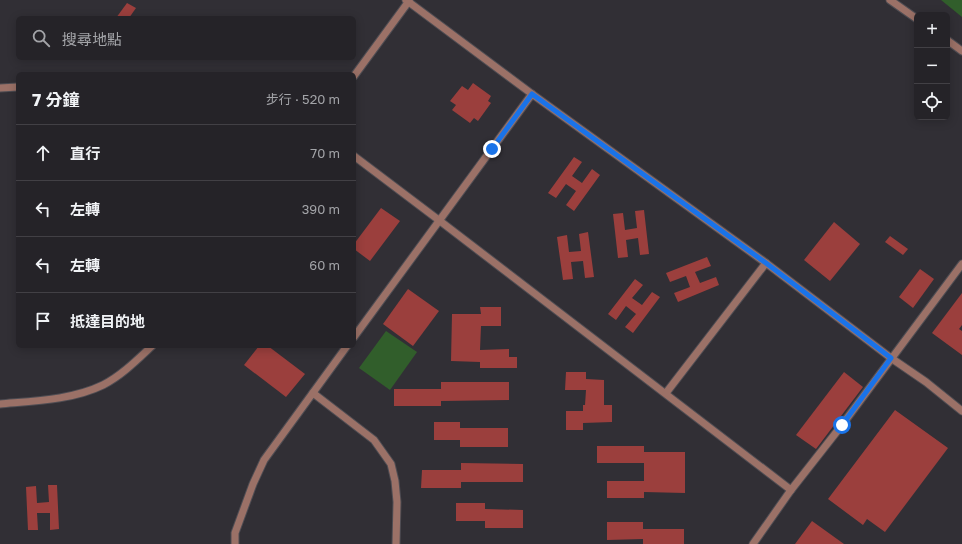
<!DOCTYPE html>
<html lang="zh-TW">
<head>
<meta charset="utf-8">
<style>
  :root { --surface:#252328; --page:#312f34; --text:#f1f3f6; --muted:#a3a4a8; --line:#424045 }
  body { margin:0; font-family:"Golos Text","Noto Sans TC",sans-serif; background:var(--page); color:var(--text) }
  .controls { position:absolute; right:12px; top:12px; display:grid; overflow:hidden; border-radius:6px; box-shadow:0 2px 10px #0003 }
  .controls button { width:36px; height:36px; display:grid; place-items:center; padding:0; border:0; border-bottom:1px solid var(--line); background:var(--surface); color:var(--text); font:20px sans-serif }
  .stop { position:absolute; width:12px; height:12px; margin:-9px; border:3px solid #1a73e8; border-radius:50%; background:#fff }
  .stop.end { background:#1a73e8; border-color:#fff; box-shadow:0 1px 4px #0008 }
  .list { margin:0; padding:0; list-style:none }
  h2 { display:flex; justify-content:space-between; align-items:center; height:52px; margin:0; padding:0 16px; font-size:17px }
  h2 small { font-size:13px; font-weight:400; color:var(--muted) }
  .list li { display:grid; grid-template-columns:26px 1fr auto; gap:12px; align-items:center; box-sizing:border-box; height:56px; padding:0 16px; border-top:1px solid var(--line) }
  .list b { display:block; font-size:15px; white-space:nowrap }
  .list em { font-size:13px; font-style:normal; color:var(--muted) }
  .icon { flex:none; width:22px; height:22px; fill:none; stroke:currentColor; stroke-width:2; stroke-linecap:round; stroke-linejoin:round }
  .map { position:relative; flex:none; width:962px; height:544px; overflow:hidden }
  .search { position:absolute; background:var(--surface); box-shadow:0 2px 10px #0003; left:16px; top:16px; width:340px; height:44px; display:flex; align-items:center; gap:10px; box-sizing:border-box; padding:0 14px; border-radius:6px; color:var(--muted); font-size:15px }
  .panel { position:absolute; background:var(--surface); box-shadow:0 2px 10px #0003; left:16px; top:72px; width:340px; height:276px; border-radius:6px }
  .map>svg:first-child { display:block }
</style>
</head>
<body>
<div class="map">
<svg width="962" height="544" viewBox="0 0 962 544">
  <rect width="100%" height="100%" fill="#312f35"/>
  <g fill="#315e2b">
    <path d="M941,0H962V17Z"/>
    <path d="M386,331L417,352L390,390L359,368Z"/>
  </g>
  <g fill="#9b3f3d">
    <path d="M127,3L136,8L129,18H116Z"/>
    <path d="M473,83L491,96L488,101L491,103L478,121L474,118L470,123L452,110L456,105L450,101L462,86L468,90Z"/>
    <path d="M574,157L582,162L572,176L582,183L592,169L600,175L574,211L566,205L576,191L566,184L556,198L548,193Z"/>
    <path d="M381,208L400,221L370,261L354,249V244Z"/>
    <path d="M644,210L649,254L640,255L638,238L626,240L628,257L618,258L613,214L623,213L625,230L637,228L635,211Z"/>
    <path d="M834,222L860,244L830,281L804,260Z"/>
    <path d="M588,232L594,277L585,278L583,261L571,262L573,279L563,280L557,237L567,235L569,252L581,251L579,234Z"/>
    <path d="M890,236L908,249L903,255L885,242Z"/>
    <path d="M707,257L711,266L695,272L700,283L716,277L719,285L678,302L674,293L690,287L686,276L670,282L666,273Z"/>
    <path d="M920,269L934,279L913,308L899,297Z"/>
    <path d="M635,279L643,285L632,298L642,305L652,292L660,297L633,333L625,327L636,314L626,306L616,320L608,314Z"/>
    <path d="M408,289L439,311L413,346L383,324Z"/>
    <path d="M962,293V325L959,329L962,331V355L932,333Z"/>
    <path d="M480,307H501V326H481L480,350L509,349V357H517V368H480V362L451,361L452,314H481Z"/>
    <path d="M259,346H268L305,374L286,397L244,365Z"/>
    <path d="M566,372H586V379L604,380V405H612V422L583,423V430H566V411H583V405H585L586,390H565Z"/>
    <path d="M844,372L863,387L816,449L796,435Z"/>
    <path d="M441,382H509V400L441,401V406H394V389H441Z"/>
    <path d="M895,410L948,448L885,532L867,519L863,525L828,499Z"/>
    <path d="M434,422H460V428H508V447H460V440H434Z"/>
    <path d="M597,446H644V452H685V493L644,492V498H607V481H644V463H597Z"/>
    <path d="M461,463L523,464V482H461V488H421L422,470H461Z"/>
    <path d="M48,485H57L59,529L50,530V513H37L38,530H28L26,487L36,486L37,503L49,502Z"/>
    <path d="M456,503H485V509L523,510V528H485V521H456Z"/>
    <path d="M812,521L844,544H795Z"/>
    <path d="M607,522H643V529H684V544H643V539L607,540Z"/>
  </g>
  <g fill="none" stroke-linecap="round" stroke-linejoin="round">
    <g stroke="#4f4d53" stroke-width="9">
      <g id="minor">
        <path d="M406,0L532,94L766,263L891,358L926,382L962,411"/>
        <path d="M890,0L917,19"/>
        <path d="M947,40L962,51"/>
        <path d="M354,76L409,1"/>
        <path d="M0,88L18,87"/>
        <path d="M354,156L440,221L791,490"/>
        <path d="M354,337L532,94"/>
        <path d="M313,393L374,440L391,464L395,481L397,502L396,544"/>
        <path d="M666,393L766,263"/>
        <path d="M0,404C34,401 72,400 103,385C121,376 137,360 152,346"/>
        <path d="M235,544V533L253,484L264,460L347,346"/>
        <path d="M753,544L791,490L842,425L962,264"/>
      </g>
    </g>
    <use href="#minor" stroke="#9b7167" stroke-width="7"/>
  </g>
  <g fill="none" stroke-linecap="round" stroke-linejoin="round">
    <path stroke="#1a73e8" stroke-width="5" d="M492,149L532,94L766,263L891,358L842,425"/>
  </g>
</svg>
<div class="controls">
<button>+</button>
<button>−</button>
<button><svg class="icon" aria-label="locate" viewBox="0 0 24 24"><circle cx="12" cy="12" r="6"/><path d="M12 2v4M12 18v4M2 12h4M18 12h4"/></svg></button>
</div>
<div class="stop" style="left:842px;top:425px"></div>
<div class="stop end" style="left:492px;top:149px"></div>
<div class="search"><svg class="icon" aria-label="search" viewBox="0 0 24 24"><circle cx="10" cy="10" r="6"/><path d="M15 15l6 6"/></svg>搜尋地點</div>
<section class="panel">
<h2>7 分鐘<small>步行 · 520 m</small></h2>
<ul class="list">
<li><svg class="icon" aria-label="ahead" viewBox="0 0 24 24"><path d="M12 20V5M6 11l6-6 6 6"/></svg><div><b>直行</b></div><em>70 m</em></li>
<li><svg class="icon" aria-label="left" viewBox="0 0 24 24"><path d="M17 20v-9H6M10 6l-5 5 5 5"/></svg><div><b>左轉</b></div><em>390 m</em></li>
<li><svg class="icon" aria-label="left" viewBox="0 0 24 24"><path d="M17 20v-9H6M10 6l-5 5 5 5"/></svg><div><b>左轉</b></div><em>60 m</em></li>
<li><svg class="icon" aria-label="arrive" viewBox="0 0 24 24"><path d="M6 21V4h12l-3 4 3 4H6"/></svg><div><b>抵達目的地</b></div></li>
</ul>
</section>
</div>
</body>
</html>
